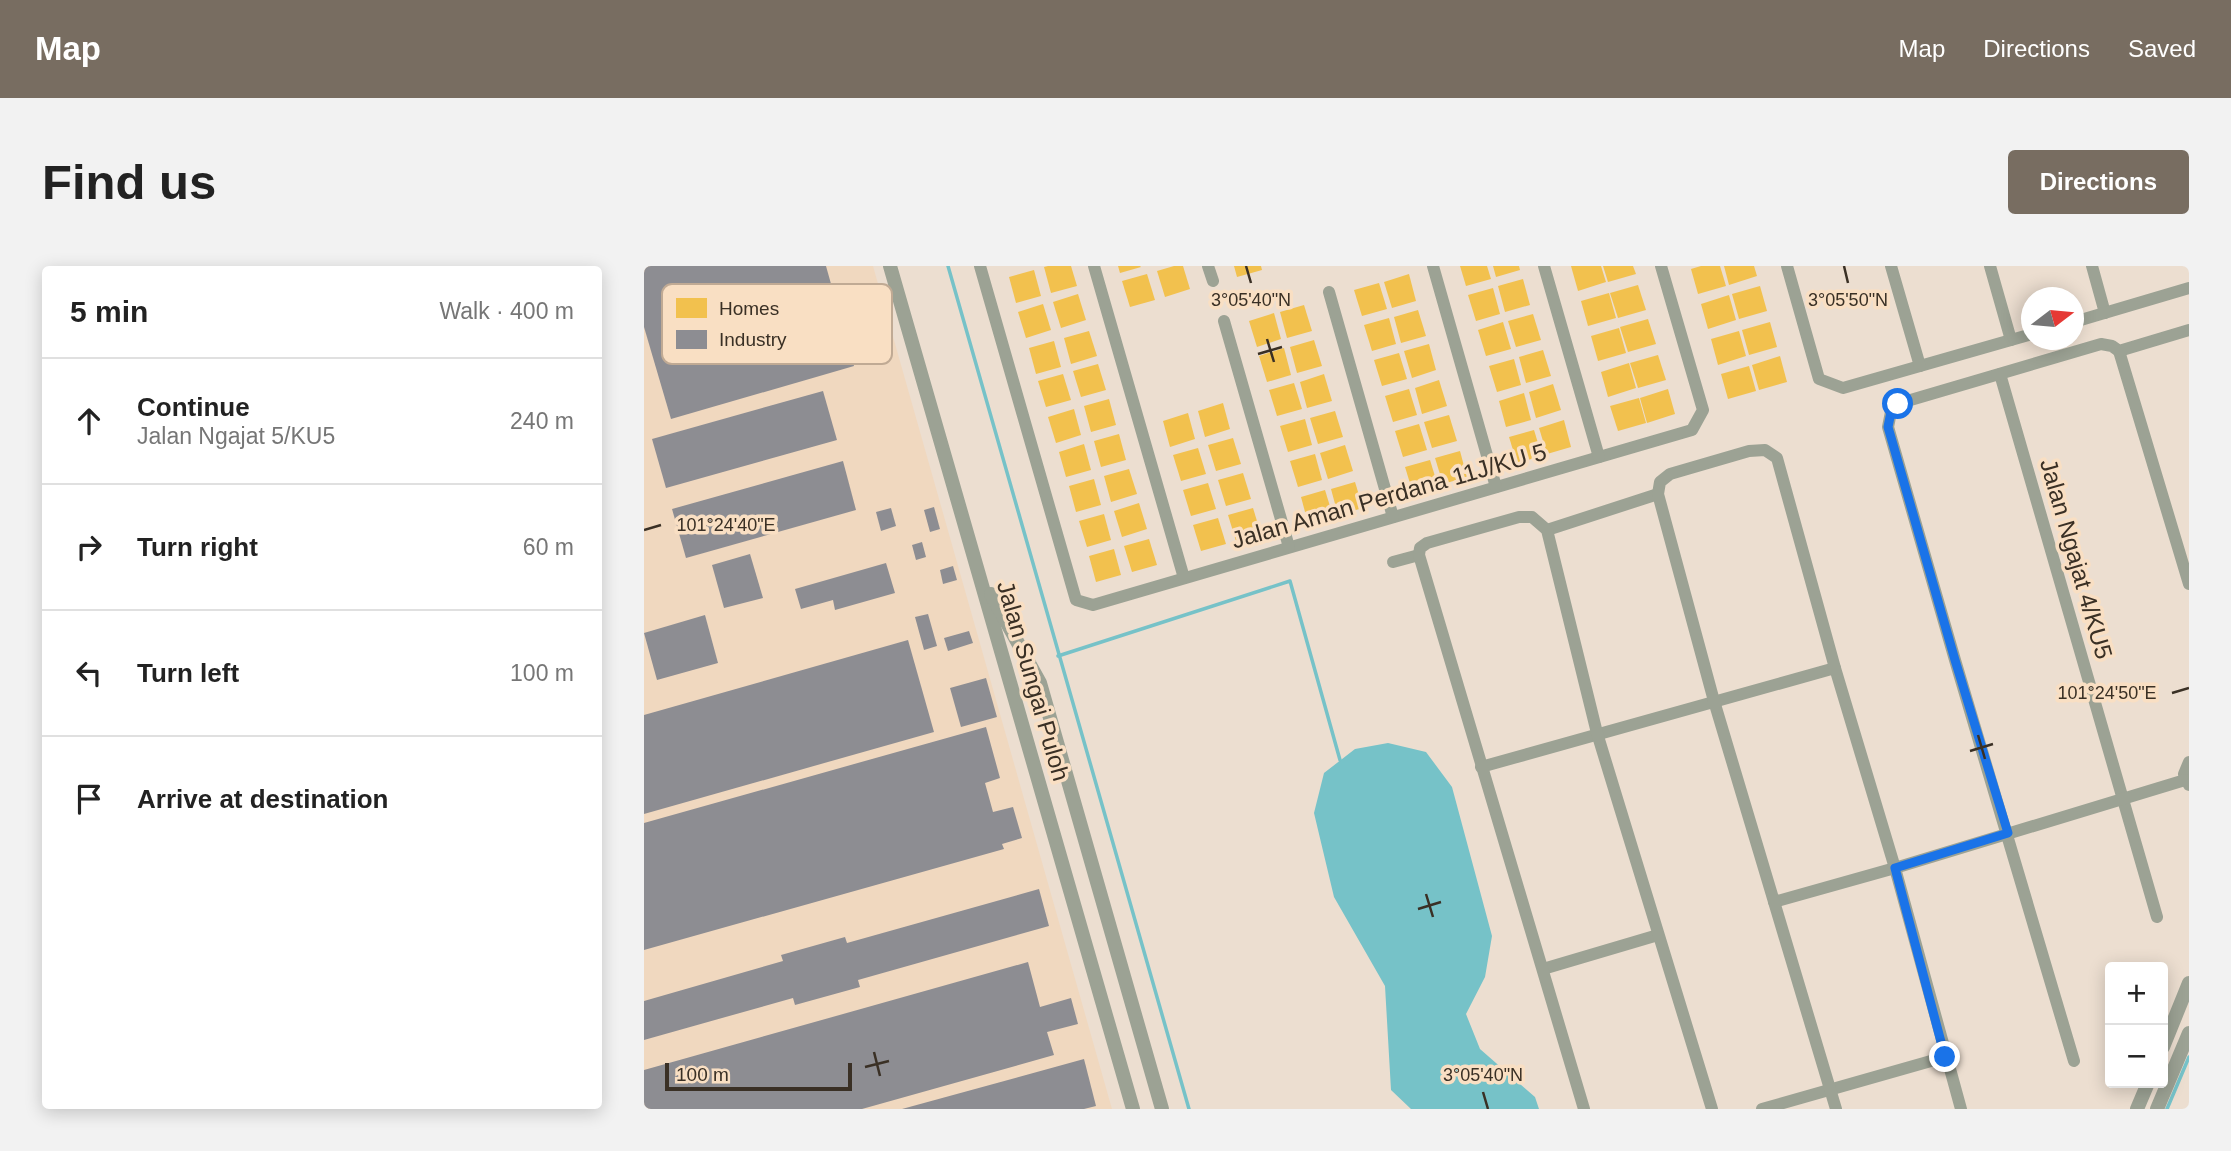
<!DOCTYPE html>
<html lang="en">
<head>
<meta charset="utf-8">
<style>
  :root { --surface:#fff; --page:#f2f2f2; --text:#222; --muted:#767676; --line:#e0e0e0; --accent:#786d61 }
  body { margin:0; font-family:Helvetica,sans-serif; background:var(--page); color:var(--text) }
  .controls { position:absolute; right:21px; bottom:21px; display:grid; overflow:hidden; border-radius:7px; box-shadow:0 4px 18px #0003 }
  .controls button { width:63px; height:63px; display:grid; place-items:center; padding:0; border:0; border-bottom:2px solid var(--line); background:var(--surface); color:var(--text); font:35px sans-serif }
  .compass { position:absolute; left:1377px; top:21px; width:63px; height:63px; border-radius:50%; background:var(--surface); box-shadow:0 4px 18px #0003; rotate:74deg }
  .scale { position:absolute; left:21px; bottom:18px; width:187px; box-sizing:border-box; padding-left:7px; border:4px solid #3a3025; border-top:0; font-size:19px; line-height:24px; white-space:nowrap; color:#3a3025; -webkit-text-stroke:5px #f9dfc3; paint-order:stroke }
  .stop { position:absolute; width:21px; height:21px; margin:-16px; border:5px solid #1a73e8; border-radius:50%; background:#fff }
  .stop.end { background:#1a73e8; border-color:#fff; box-shadow:0 2px 7px #0008 }
  .list { margin:0; padding:0; list-style:none }
  h2 { display:flex; justify-content:space-between; align-items:center; height:91px; margin:0; padding:0 28px; font-size:30px }
  h2 small { font-size:23px; font-weight:400; color:var(--muted) }
  .list li { display:grid; grid-template-columns:46px 1fr auto; gap:21px; align-items:center; box-sizing:border-box; height:126px; padding:0 28px; border-top:2px solid var(--line) }
  .list b { display:block; font-size:26px; white-space:nowrap }
  .list p { margin:0; font-size:23px; white-space:nowrap; color:var(--muted) }
  .list em { font-size:23px; font-style:normal; color:var(--muted) }
  .icon { flex:none; width:38px; height:38px; fill:none; stroke:currentColor; stroke-width:2; stroke-linecap:round; stroke-linejoin:round }
  .map { position:relative; flex:none; width:1545px; height:843px; overflow:hidden; border-radius:7px }
  header { display:flex; align-items:center; gap:42px; box-sizing:border-box; height:98px; padding:0 35px; background:var(--accent); color:#fff }
  header strong { font-size:33px }
  nav { display:flex; gap:38px; margin-inline-start:auto; font-size:24px }
  .intro { display:flex; align-items:center; justify-content:space-between; box-sizing:border-box; height:168px; padding:0 42px }
  h1 { margin:0; font-size:49px }
  .button { padding:18px 32px; border-radius:7px; background:var(--accent); color:#fff; font-size:24px; font-weight:700 }
  main { display:flex; gap:42px; padding:0 42px }
  aside { flex:1; background:var(--surface); border-radius:7px; box-shadow:0 4px 18px #0003 }
  .map>svg:first-child { display:block }
</style>
</head>
<body>
<header>
<strong>Map</strong>
<nav><a>Map</a><a>Directions</a><a>Saved</a></nav>
</header>
<div class="intro"><h1>Find us</h1><a class="button">Directions</a></div>
<main>
<aside>
<h2>5 min<small>Walk · 400 m</small></h2>
<ul class="list">
<li><svg class="icon" aria-label="ahead" viewBox="0 0 24 24"><path d="M12 20V5M6 11l6-6 6 6"/></svg><div><b>Continue</b><p>Jalan Ngajat 5/KU5</p></div><em>240 m</em></li>
<li><svg class="icon" aria-label="right" viewBox="0 0 24 24"><path d="M7 20v-9h11M14 6l5 5-5 5"/></svg><div><b>Turn right</b></div><em>60 m</em></li>
<li><svg class="icon" aria-label="left" viewBox="0 0 24 24"><path d="M17 20v-9H6M10 6l-5 5 5 5"/></svg><div><b>Turn left</b></div><em>100 m</em></li>
<li><svg class="icon" aria-label="arrive" viewBox="0 0 24 24"><path d="M6 21V4h12l-3 4 3 4H6"/></svg><div><b>Arrive at destination</b></div></li>
</ul>
</aside>
<div class="map">
<svg width="1545" height="843" viewBox="0 0 1545 843">
  <rect width="100%" height="100%" fill="#ecded0"/>
  <path fill="#f0d8bf" d="M0,0H229L468,843H0Z"/>
  <path fill="#76c2c8" d="M744,477L782,486L808,521L848,670L841,711L822,748L836,783L891,831L895,843H767L747,824L741,720L690,631L670,547L680,507L711,483Z"/>
  <g fill="#f2c14e">
    <path d="M404,0H427L433,20L407,27L400,1Z"/>
    <path d="M474,0H496L497,1L476,7Z"/>
    <path d="M530,0H539L546,23L521,31L513,5Z"/>
    <path d="M590,0H617L618,4L593,11Z"/>
    <path d="M816,0H843L847,13L822,20Z"/>
    <path d="M849,0H875L876,4L852,11Z"/>
    <path d="M927,0H957L962,16L934,25Z"/>
    <path d="M959,0H989L992,8L964,16Z"/>
    <path d="M1057,0H1076L1082,20L1054,28L1047,3Z"/>
    <path d="M1080,0H1110L1113,10L1085,19Z"/>
    <path d="M390,4L397,30L372,37L365,11Z"/>
    <path d="M503,8L511,34L486,41L478,15Z"/>
    <path d="M765,8L772,35L748,42L740,16Z"/>
    <path d="M879,13L886,39L861,46L854,20Z"/>
    <path d="M735,17L743,43L718,50L710,24Z"/>
    <path d="M994,19L1002,44L974,52L966,27Z"/>
    <path d="M1116,20L1123,45L1095,53L1088,28Z"/>
    <path d="M849,22L856,48L832,55L824,29Z"/>
    <path d="M965,27L972,52L944,60L937,35Z"/>
    <path d="M434,28L442,54L417,62L409,36Z"/>
    <path d="M1085,29L1092,54L1064,63L1057,38Z"/>
    <path d="M399,38L407,64L382,72L374,46Z"/>
    <path d="M660,39L668,65L643,72L636,46Z"/>
    <path d="M774,44L782,70L757,77L750,51Z"/>
    <path d="M630,47L637,73L613,81L605,55Z"/>
    <path d="M889,48L897,74L872,81L864,55Z"/>
    <path d="M745,52L752,78L728,85L720,59Z"/>
    <path d="M1004,53L1012,78L984,86L976,61Z"/>
    <path d="M859,56L867,83L842,90L834,64Z"/>
    <path d="M1126,56L1133,81L1105,89L1098,64Z"/>
    <path d="M975,62L982,87L954,95L947,70Z"/>
    <path d="M445,65L453,90L427,98L420,72Z"/>
    <path d="M1095,65L1102,90L1074,99L1067,73Z"/>
    <path d="M670,74L678,100L653,107L646,81Z"/>
    <path d="M410,75L417,101L392,108L385,82Z"/>
    <path d="M785,78L792,104L768,112L760,85Z"/>
    <path d="M640,82L647,109L623,116L615,90Z"/>
    <path d="M899,84L907,110L882,117L875,91Z"/>
    <path d="M755,87L763,113L738,120L730,94Z"/>
    <path d="M1014,89L1022,114L994,122L986,97Z"/>
    <path d="M1136,90L1143,116L1115,124L1108,99Z"/>
    <path d="M870,93L877,119L853,126L845,100Z"/>
    <path d="M985,97L992,122L964,131L957,106Z"/>
    <path d="M454,98L462,124L437,131L429,105Z"/>
    <path d="M1105,100L1112,125L1084,133L1077,108Z"/>
    <path d="M419,108L427,134L402,141L394,115Z"/>
    <path d="M680,108L688,135L663,142L656,116Z"/>
    <path d="M795,114L803,140L778,148L771,122Z"/>
    <path d="M650,117L658,143L633,150L625,124Z"/>
    <path d="M909,118L917,144L892,152L885,126Z"/>
    <path d="M765,123L773,149L749,156L741,130Z"/>
    <path d="M1024,123L1031,148L1003,157L996,132Z"/>
    <path d="M880,127L887,154L862,161L855,135Z"/>
    <path d="M995,132L1002,157L974,165L966,140Z"/>
    <path d="M465,133L472,159L447,166L440,140Z"/>
    <path d="M579,137L586,163L561,171L554,145Z"/>
    <path d="M430,143L437,169L412,177L404,151Z"/>
    <path d="M691,145L699,171L674,178L666,152Z"/>
    <path d="M544,147L551,173L526,181L519,155Z"/>
    <path d="M805,149L813,175L788,182L780,156Z"/>
    <path d="M661,153L668,179L644,186L636,160Z"/>
    <path d="M920,154L927,181L903,188L895,162Z"/>
    <path d="M775,158L783,184L759,191L751,165Z"/>
    <path d="M890,164L898,190L873,197L865,171Z"/>
    <path d="M475,168L482,194L457,201L450,175Z"/>
    <path d="M589,172L597,198L572,205L564,179Z"/>
    <path d="M440,178L447,204L422,211L415,186Z"/>
    <path d="M701,179L709,205L684,213L676,187Z"/>
    <path d="M554,182L562,208L537,215L529,189Z"/>
    <path d="M816,185L823,211L799,218L791,192Z"/>
    <path d="M671,188L678,214L654,221L646,195Z"/>
    <path d="M786,194L794,220L769,227L761,201Z"/>
    <path d="M485,203L493,228L467,236L460,210Z"/>
    <path d="M599,207L607,233L582,240L574,214Z"/>
    <path d="M450,213L457,239L432,246L425,220Z"/>
    <path d="M711,216L719,242L694,249L687,223Z"/>
    <path d="M564,217L572,243L547,250L539,224Z"/>
    <path d="M681,224L689,250L664,257L657,231Z"/>
    <path d="M495,237L503,263L478,271L470,245Z"/>
    <path d="M609,242L617,268L592,275L584,249Z"/>
    <path d="M460,248L467,274L443,281L435,255Z"/>
    <path d="M574,252L582,278L557,285L549,259Z"/>
    <path d="M505,273L513,299L488,306L480,280Z"/>
    <path d="M470,283L477,309L452,316L445,290Z"/>
  </g>
  <g fill="#8d8d92">
    <path d="M0,0H182L210,100L27,153L0,61Z"/>
    <path d="M179,125L193,174L22,222L8,173Z"/>
    <path d="M199,195L212,244L42,292L28,243Z"/>
    <path d="M290,241L296,263L286,266L280,244Z"/>
    <path d="M247,242L252,260L237,265L232,246Z"/>
    <path d="M278,276L282,291L272,294L268,279Z"/>
    <path d="M106,288L119,332L80,342L68,299Z"/>
    <path d="M242,297L251,327L191,344L189,334L157,343L151,323Z"/>
    <path d="M309,300L313,314L299,318L296,304Z"/>
    <path d="M284,348L293,380L280,384L271,351Z"/>
    <path d="M61,349L74,397L13,414L0,367Z"/>
    <path d="M325,365L329,377L304,385L300,372Z"/>
    <path d="M264,374L290,466L0,548V449Z"/>
    <path d="M342,412L353,451L317,461L306,422Z"/>
    <path d="M342,461L356,512L341,517L349,546L369,541L378,572L358,578L360,583L0,684V557Z"/>
    <path d="M395,623L405,660L214,714L216,721L151,739L149,732L0,774V735L139,695L137,689L201,671L203,677Z"/>
    <path d="M384,696L396,741L427,732L434,758L403,766L410,789L218,843H0V804Z"/>
    <path d="M440,793L452,840L440,843H258Z"/>
  </g>
  <g fill="none" stroke-linecap="round" stroke-linejoin="round">
    <g stroke="#76c2c8" stroke-width="3.5">
      <path d="M304,0L545,843"/>
      <path d="M414,390L646,315L696,494"/>
      <path d="M1523,843L1545,791"/>
    </g>
    <g stroke="#9ca294" stroke-width="12">
      <path d="M336,0L432,334L449,339L1048,164L1059,144L1017,0"/>
      <path d="M450,0L540,312"/>
      <path d="M564,0L569,15"/>
      <path d="M789,0L852,221"/>
      <path d="M900,0L955,191"/>
      <path d="M1143,0L1175,113L1199,122L1388,68"/>
      <path d="M1247,0L1276,100"/>
      <path d="M1346,0L1367,74"/>
      <path d="M1448,0L1461,47"/>
      <path d="M685,26L749,251"/>
      <path d="M580,55L645,281"/>
      <path d="M1430,56L1545,22"/>
      <path d="M1475,85L1545,318"/>
      <path d="M1356,108L1513,651"/>
      <path d="M903,264L1014,228"/>
      <path d="M749,296L775,289"/>
      <path d="M837,501L1191,402"/>
      <path d="M1545,519L1540,508L1545,496"/>
      <path d="M1130,636L1251,602L1541,514"/>
      <path d="M899,703L1014,669"/>
      <path d="M1430,795L1311,394L1244,161L1247,146L1253,138L1457,78L1468,80L1475,85L1545,64"/>
      <path d="M940,843L775,289L776,282L783,277L875,251H888L903,264L953,467L1068,843"/>
      <path d="M1118,843L1301,791"/>
      <path d="M1192,843L1070,435L1014,228L1016,216L1026,208L1105,185L1121,184L1133,192L1191,402L1251,602L1317,843"/>
    </g>
    <g stroke="#9ca294" stroke-width="14">
      <path d="M246,0L489,843"/>
      <path d="M347,328L396,417L518,843"/>
      <path d="M1519,781L1545,717"/>
      <path d="M1493,843L1504,817"/>
      <path d="M1513,843L1545,767"/>
    </g>
  </g>
  <g fill="none" stroke-linecap="round" stroke-linejoin="round">
    <path stroke="#1a73e8" stroke-width="9" d="M1254,138L1247,146L1244,161L1311,394L1364,567L1251,602L1301,791"/>
  </g>
  <path fill="none" stroke="#3a3025" stroke-width="2.5" d="M602,0L607,17M1200,0L1204,17M623,73L630,96M614,88L638,81M0,264L17,259M1528,427L1545,422M1334,469L1341,493M1326,485L1349,478M782,628L789,651M774,643L797,636M230,786L236,810M221,801L245,795M839,826L844,843"/>
  <g text-anchor="middle" stroke-width="7" stroke-linejoin="round" paint-order="stroke">
    <g font-size="24" fill="#3a3025" stroke="#f9dfc3">
      <text transform="translate(745 230) rotate(-16)" y="8">Jalan Aman Perdana 11J/KU 5</text>
      <text transform="translate(1432 293) rotate(74)" y="8">Jalan Ngajat 4/KU5</text>
      <text transform="translate(389 415) rotate(74)" y="8">Jalan Sungai Puloh</text>
    </g>
  </g>
  <rect x="18" y="18" width="230" height="80" rx="10" fill="#f9dfc3" stroke="#c0aa94" stroke-width="2"/>
  <rect x="32" y="32" width="31" height="20" fill="#f2c14e"/>
  <rect x="32" y="64" width="31" height="19" fill="#8d8d92"/>
  <g font-size="19" fill="#3a3025">
    <text x="75" y="49">Homes</text>
    <text x="75" y="80">Industry</text>
  </g>
  <g font-size="18" text-anchor="middle" fill="#3a3025" stroke="#f9dfc3" stroke-width="7" stroke-linejoin="round" paint-order="stroke">
    <text x="607" y="40">3°05'40"N</text>
    <text x="1204" y="40">3°05'50"N</text>
    <text x="82" y="265">101°24'40"E</text>
    <text x="1463" y="433">101°24'50"E</text>
    <text x="839" y="815">3°05'40"N</text>
  </g>
</svg>
<div class="controls">
<button>+</button>
<button>−</button>
</div>
<svg class="compass" viewBox="-18 -18 36 36"><path d="M0-13l5 13h-10z" fill="#e53935"/><path d="M0 13l5-13h-10z" fill="#767676"/></svg>
<div class="scale">100 m</div>
<div class="stop" style="left:1254px;top:138px"></div>
<div class="stop end" style="left:1301px;top:791px"></div>
</div>
</main>
</body>
</html>
